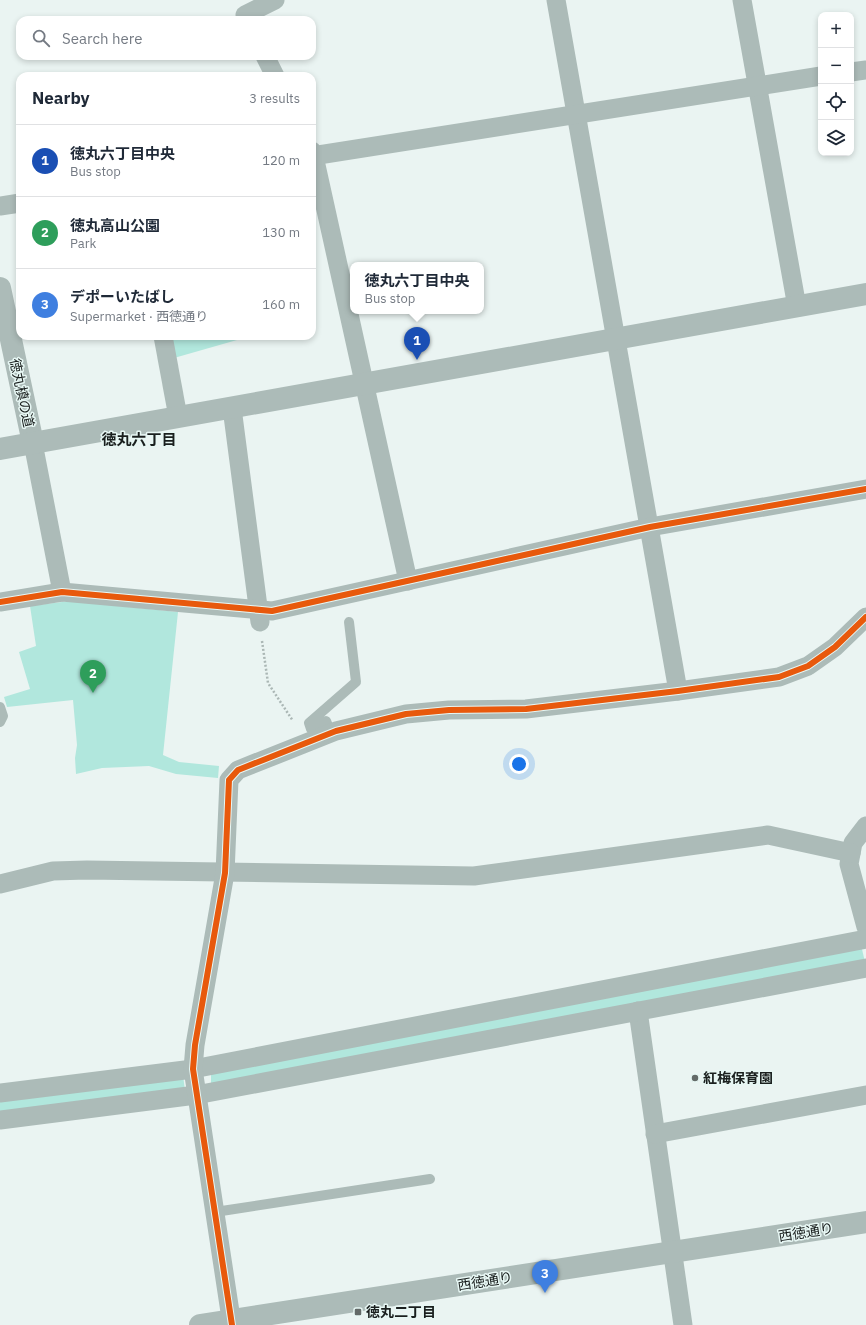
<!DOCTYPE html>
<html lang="en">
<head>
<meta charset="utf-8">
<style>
  :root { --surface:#fff; --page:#f2f2f3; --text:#1f2937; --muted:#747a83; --line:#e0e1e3; --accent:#7c3aed }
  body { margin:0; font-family:"IBM Plex Sans","Noto Sans JP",sans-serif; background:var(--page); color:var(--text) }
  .controls { position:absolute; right:12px; top:12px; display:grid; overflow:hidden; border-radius:8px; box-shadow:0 2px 6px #0003 }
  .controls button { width:36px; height:36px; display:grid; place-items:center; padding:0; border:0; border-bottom:1px solid var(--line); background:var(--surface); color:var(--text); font:20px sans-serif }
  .you { position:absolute; left:519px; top:764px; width:14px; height:14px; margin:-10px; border:3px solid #fff; border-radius:50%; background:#1a73e8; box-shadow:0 0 0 6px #1a73e833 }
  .badge { display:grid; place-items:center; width:26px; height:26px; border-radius:50%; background:var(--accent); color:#fff; font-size:13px; font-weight:700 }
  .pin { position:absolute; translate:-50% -33px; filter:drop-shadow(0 1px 2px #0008) }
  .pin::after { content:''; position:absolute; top:21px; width:14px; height:12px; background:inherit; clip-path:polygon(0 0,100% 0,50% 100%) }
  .popup { position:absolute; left:350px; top:262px; width:134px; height:52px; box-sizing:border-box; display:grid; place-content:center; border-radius:8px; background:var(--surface); filter:drop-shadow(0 1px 3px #0005); font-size:13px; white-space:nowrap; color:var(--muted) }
  .popup b { font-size:15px; color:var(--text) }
  .popup::after { content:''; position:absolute; left:50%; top:100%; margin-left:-8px; border:8px solid transparent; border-top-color:var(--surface) }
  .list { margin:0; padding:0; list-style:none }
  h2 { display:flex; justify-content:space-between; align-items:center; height:52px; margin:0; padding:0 16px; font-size:17px }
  h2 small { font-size:13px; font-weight:400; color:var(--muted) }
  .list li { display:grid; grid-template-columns:26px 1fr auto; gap:12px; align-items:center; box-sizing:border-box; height:72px; padding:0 16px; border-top:1px solid var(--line) }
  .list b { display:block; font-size:15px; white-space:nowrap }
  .list p { margin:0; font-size:13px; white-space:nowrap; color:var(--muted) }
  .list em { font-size:13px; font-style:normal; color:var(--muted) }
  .icon { flex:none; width:22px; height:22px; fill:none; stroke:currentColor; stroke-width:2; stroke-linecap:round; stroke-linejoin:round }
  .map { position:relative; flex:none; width:866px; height:1325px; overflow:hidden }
  .search { position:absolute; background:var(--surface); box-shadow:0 2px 6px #0003; left:16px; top:16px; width:300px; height:44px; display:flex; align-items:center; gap:10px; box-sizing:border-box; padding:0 14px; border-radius:12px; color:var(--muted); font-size:15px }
  .panel { position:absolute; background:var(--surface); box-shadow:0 2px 6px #0003; left:16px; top:72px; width:300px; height:268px; border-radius:12px }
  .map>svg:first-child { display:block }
</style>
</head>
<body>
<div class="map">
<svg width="866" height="1325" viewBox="0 0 866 1325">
  <rect width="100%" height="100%" fill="#eaf4f2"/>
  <g fill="#b1e7dd">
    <path d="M170,336H251L174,358Z"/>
    <path d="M70,601L178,612L163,755L179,762L219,766L218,778L176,774L149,766L102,768L76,774L75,758L77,745L73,700L7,707L4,697L30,689L19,652L36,646L30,606Z"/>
    <path d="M861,945L865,962L211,1087V1071Z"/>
    <path d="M183,1075L185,1091L0,1114V1098Z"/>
  </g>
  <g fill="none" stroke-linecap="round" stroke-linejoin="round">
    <path stroke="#abb7b5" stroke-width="2.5" stroke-dasharray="2 2" stroke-linecap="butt" d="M262,641L268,683L293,721"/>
    <g stroke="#acbbb8" stroke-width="10">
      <path d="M0,707L3,716L0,722"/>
      <path d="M331,733L326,721L311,729L309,723L356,682L349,622"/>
      <path d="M215,1212L430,1179"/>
    </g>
    <g stroke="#acbbb8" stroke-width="19">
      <path d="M556,0L678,691"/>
      <path d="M742,0L797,307"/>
      <path d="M245,15L275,0"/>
      <path d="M265,56L275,76"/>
      <path d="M851,72L866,70"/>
      <path d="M312,151L314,156L408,581"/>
      <path d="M312,156L821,76"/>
      <path d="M0,206L20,203"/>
      <path d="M163,336L178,417"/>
      <path d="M232,408L260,622"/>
      <path d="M33,443L62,592"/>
      <path d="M0,602L62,592L272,611L650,527L866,489"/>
      <path d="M866,826L853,843L849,864L866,927"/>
      <path d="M0,884L53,871L87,870L474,876L768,835L851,853"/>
      <path d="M638,1011L683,1325"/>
      <path d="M0,1093L193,1069L866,939"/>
      <path d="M0,1120L196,1095L866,968"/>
      <path d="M655,1134L866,1095"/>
      <path d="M232,1325L193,1069L195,1045L225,873L229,780L238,770L336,731L406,714L449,710L526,709L678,691L779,677L808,666L835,647L866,617"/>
    </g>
    <g stroke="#acbbb8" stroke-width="22">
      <path d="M0,288L33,443"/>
      <path d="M0,449L866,294"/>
      <path d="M200,1325L866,1222"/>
    </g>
    <g stroke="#e7f7f4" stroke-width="8">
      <g id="cycleway">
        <path d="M0,602L62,592L272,611L650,527L866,489"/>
        <path d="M232,1325L193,1069L195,1045L225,873L229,780L238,770L336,731L406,714L449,710L526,709L678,691L779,677L808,666L835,647L866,617"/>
      </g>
    </g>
    <use href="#cycleway" stroke="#e8590c" stroke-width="6"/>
  </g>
  <g fill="#636a68" stroke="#e7f7f4" stroke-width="1.5">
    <circle cx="695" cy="1078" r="4"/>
    <rect x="354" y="1308" width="8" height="8" rx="2"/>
  </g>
  <g text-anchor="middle" stroke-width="3" stroke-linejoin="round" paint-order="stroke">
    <g font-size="14" fill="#1a1f1e" stroke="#e7f7f4">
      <text transform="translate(22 393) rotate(78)" y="5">徳丸槙の道</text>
      <text transform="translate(806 1232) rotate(-9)" y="5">西徳通り</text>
      <text transform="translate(485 1281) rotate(-9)" y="5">西徳通り</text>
    </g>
    <g font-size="14" font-weight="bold" fill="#1a1f1e" stroke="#e7f7f4" text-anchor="start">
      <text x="703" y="1083">紅梅保育園</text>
      <text x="366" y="1317">徳丸二丁目</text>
    </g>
    <g font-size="15" font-weight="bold" fill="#1a1f1e" stroke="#e7f7f4">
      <text x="139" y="445">徳丸六丁目</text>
    </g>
  </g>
</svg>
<div class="controls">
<button>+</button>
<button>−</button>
<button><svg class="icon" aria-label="locate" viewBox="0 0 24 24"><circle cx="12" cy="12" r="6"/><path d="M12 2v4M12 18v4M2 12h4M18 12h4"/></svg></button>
<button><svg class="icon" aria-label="layers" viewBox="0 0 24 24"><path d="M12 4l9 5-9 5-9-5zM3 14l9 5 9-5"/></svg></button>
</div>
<div class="you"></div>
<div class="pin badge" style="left:417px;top:360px;background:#1a4fb4">1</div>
<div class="popup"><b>徳丸六丁目中央</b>Bus stop</div>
<div class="pin badge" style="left:93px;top:693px;background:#2e9e5b">2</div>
<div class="pin badge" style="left:545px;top:1293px;background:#3f7fe0">3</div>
<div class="search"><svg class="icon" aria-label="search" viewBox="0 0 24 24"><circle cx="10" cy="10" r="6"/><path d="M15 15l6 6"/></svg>Search here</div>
<section class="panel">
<h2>Nearby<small>3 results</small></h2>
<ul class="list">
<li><span class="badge" style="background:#1a4fb4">1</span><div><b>徳丸六丁目中央</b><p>Bus stop</p></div><em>120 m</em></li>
<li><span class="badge" style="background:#2e9e5b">2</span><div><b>徳丸高山公園</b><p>Park</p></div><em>130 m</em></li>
<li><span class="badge" style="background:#3f7fe0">3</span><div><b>デポーいたばし</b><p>Supermarket · 西徳通り</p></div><em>160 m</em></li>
</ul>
</section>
</div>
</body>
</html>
